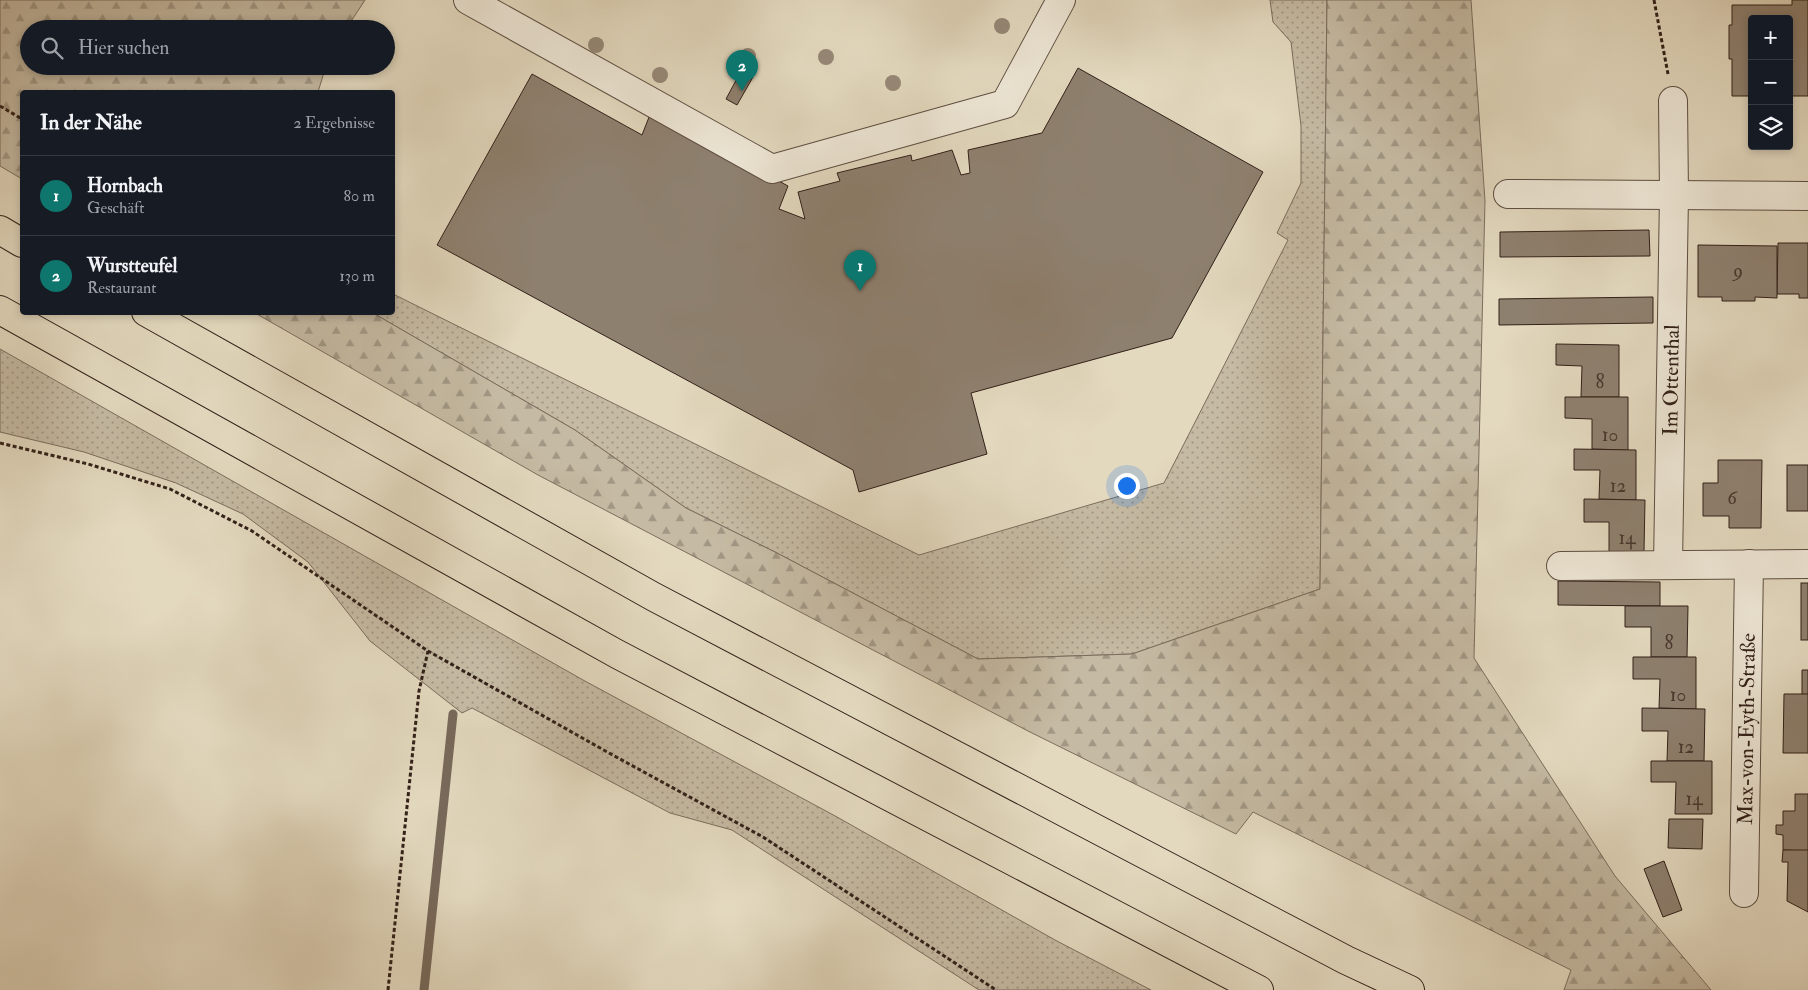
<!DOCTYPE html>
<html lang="de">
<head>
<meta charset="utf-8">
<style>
  :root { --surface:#171b24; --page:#20242c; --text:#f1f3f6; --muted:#9ea1a6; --line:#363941; --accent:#0f766e }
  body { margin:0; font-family:"IM FELL Double Pica",serif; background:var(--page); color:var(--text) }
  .controls { position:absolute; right:15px; top:15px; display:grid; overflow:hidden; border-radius:5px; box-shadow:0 2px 8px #0003 }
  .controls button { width:45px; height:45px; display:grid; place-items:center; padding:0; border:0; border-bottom:1px solid var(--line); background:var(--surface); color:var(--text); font:25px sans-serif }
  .you { position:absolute; left:1126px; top:485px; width:18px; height:18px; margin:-12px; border:4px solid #fff; border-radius:50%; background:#1a73e8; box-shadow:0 0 0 8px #1a73e833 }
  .badge { display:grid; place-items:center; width:32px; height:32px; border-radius:50%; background:var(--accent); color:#fff; font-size:16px; font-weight:700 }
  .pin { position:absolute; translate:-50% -41px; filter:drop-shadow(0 1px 2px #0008) }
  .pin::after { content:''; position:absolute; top:26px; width:18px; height:15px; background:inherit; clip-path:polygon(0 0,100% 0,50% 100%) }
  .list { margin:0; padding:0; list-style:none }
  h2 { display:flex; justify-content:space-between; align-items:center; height:65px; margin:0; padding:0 20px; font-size:21px }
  h2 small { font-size:16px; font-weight:400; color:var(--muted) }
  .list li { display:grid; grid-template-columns:32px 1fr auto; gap:15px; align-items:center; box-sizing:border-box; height:80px; padding:0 20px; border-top:1px solid var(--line) }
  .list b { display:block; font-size:19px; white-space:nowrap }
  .list p { margin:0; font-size:16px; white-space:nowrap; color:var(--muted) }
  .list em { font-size:16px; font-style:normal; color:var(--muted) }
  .icon { flex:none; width:28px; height:28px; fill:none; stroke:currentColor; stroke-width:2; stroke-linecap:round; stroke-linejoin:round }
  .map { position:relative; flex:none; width:1808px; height:990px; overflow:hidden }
  .search { position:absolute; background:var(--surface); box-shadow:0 2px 8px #0003; left:20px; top:20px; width:375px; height:55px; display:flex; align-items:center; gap:12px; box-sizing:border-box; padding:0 18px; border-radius:28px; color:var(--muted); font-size:19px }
  .panel { position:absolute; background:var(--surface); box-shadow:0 2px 8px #0003; left:20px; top:90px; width:375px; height:225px; border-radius:5px }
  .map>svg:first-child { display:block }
</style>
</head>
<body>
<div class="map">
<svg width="1808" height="990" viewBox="0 0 1808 990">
  <defs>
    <pattern id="grass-dots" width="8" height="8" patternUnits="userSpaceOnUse" patternTransform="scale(1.25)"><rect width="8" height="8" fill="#c5baa3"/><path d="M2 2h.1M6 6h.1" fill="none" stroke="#a19784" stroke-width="1.8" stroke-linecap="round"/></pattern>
    <pattern id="forest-firs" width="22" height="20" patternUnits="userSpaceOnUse" patternTransform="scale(1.25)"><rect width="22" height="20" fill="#c5baa3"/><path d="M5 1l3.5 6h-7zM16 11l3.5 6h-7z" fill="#a19784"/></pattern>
  </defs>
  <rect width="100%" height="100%" fill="#e3d9bf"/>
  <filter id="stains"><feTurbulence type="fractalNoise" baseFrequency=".004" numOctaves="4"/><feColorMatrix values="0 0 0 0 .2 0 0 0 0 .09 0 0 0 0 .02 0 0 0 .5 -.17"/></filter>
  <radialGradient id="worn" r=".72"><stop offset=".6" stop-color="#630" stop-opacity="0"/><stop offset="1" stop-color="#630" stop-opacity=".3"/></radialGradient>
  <g fill="url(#grass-dots)" stroke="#7c6d5e">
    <path d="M1270,0H1327L1320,589L1132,654L978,659L777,553L686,508L575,430L373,313L392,312L393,294L919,555L1164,483L1288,240L1277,233L1301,183V126L1291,42L1273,22Z"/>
    <path d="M0,349L583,680L837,817L1055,940L1151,990H979L732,830L670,813L472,708L462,713L370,641L308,562L243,514L176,483L84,452L0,432Z"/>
  </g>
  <g fill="url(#forest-firs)" stroke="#7c6d5e">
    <path d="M0,0H365L346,29H29V66H326L318,92H22V179L0,166Z"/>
    <path d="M1327,0H1471L1485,201L1474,658L1615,876L1711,990H1564L1571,970L1253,812L1236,834L1028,731L538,475L255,313H373L575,430L686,508L777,553L978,659L1132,654L1320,589Z"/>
  </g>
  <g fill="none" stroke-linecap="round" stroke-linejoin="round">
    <path stroke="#78695b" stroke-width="9" d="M424,990L453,714"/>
  </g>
  <g fill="#8e806f" stroke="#322019">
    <path d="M1792,0H1808V96H1789V19H1752V96H1732V59H1729V25H1732V5H1792Z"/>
    <path d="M1078,68L1263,172L1172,338L971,393L987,454L859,492L853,470L437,245L532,74L642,135L651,112L788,186L779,209L805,219L798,192L840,181L837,173L911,155L912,161L952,150L961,175L970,173L968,150L1042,133Z"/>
    <path d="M741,71L753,77L737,105L726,99Z"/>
    <path d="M1649,230L1650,256L1500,257V232Z"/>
    <path d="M1778,243H1808V298H1799V294H1777Z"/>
    <path d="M1698,245L1777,246V298L1755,297V301H1722V297H1698Z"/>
    <path d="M1653,297V323L1499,325V299Z"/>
    <path d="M1556,344L1619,345V397H1581L1582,366L1556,365Z"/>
    <path d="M1565,397H1628V450L1592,449V419L1565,418Z"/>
    <path d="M1574,449L1636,450V500L1599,499L1600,470H1574Z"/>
    <path d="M1718,460H1762L1761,528H1729V516H1703V483H1718Z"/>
    <rect x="1787" y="465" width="21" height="46"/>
    <path d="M1584,499L1645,500L1644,552H1609V522H1584Z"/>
    <path d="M1558,581L1660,582V606L1558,605Z"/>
    <rect x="1801" y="583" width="7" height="57"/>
    <path d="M1625,606H1688L1687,657H1651V627H1625Z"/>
    <path d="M1633,657H1696V709L1659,708L1660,679H1633Z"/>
    <path d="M1802,670H1808V695L1802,694Z"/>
    <path d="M1784,694H1808V753H1783Z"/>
    <path d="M1642,708L1705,709L1704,761H1667L1668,731H1642Z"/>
    <path d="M1651,761H1712V814H1675L1676,782H1651Z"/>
    <path d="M1795,794H1808V851L1783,850V835L1776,834V825H1783V811H1795Z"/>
    <path d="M1669,819H1703L1702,849L1668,848Z"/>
    <path d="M1783,850H1808V912L1787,901L1788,862H1782Z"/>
    <path d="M1664,861L1682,910L1663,917L1644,869Z"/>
  </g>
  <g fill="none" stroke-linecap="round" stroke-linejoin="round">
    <g stroke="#5e4e42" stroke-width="30">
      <g id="minor">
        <path d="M468,0L772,169L1005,104L1061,0"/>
        <path d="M1508,194L1808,196"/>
        <path id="s1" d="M1668,565L1674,195L1673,101"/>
        <path d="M1561,566L1808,564"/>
        <path id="s2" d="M1744,893L1749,564"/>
      </g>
    </g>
    <g stroke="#322019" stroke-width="30">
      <g id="highway">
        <path d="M0,230L22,243"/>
        <path d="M0,310L617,654L1259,990"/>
        <path d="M146,312L654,597L1346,960L1410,990"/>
      </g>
    </g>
    <g stroke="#322019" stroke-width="3" stroke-dasharray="4 2.5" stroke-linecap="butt">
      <path d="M1654,0L1668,74"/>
      <path d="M0,106L22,119"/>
      <path d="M0,443L88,464L170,489L252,531L428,651L609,753L763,837L996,990"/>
      <path d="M388,990L419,691L428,651"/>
    </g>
    <use href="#minor" stroke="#ede6d5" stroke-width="28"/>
    <use href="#highway" stroke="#e3d9bf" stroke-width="28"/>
  </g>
  <g fill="#968877">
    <circle cx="1002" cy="26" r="8"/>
    <circle cx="596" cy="45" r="8"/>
    <circle cx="748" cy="56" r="8"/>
    <circle cx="826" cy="57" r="8"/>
    <circle cx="660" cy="75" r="8"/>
    <circle cx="893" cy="83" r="8"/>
  </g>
  <g text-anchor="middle" stroke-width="4" stroke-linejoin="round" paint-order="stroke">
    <g font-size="19" fill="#49382e">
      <text x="1738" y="277">9</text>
      <text x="1600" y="388">8</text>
      <text x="1610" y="441">10</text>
      <text x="1618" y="492">12</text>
      <text x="1732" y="504">6</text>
      <text x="1627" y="544">14</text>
      <text x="1669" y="649">8</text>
      <text x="1678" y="701">10</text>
      <text x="1686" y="753">12</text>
      <text x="1694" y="805">14</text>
    </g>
    <g font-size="21" fill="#322019" stroke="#ede6d5">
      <text dy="7" stroke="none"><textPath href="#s1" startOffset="185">Im Ottenthal</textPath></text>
      <text dy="7" stroke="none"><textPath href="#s2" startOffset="164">Max-von-Eyth-Straße</textPath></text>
    </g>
  </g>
  <rect width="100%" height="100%" filter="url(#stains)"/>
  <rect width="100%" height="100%" fill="url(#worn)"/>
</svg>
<div class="controls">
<button>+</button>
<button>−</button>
<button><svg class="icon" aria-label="layers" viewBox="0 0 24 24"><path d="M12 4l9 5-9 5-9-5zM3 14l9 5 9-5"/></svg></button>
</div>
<div class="you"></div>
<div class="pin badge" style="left:860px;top:291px">1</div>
<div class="pin badge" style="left:742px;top:91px">2</div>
<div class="search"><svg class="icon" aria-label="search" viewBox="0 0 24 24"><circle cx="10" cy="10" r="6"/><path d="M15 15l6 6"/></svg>Hier suchen</div>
<section class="panel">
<h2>In der Nähe<small>2 Ergebnisse</small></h2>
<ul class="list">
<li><span class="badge">1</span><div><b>Hornbach</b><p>Geschäft</p></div><em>80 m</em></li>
<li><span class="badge">2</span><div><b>Wurstteufel</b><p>Restaurant</p></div><em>130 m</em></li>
</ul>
</section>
</div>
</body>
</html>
